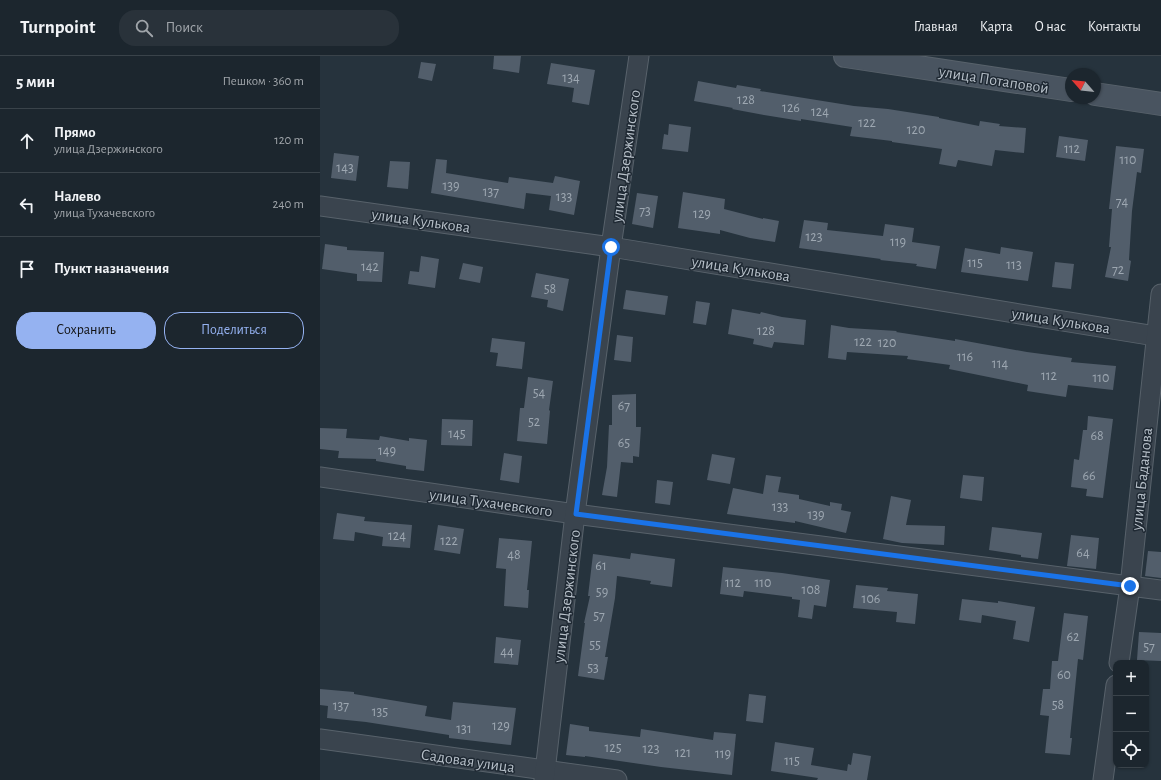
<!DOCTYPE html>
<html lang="ru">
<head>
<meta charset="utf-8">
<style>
  :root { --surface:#1c262e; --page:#29323a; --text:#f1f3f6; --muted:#a0a5aa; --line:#3a434a; --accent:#95b2f1 }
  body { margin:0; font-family:"Alegreya Sans",sans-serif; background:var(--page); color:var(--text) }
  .controls { position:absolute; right:12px; bottom:12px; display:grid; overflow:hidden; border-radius:8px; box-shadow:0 1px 3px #0004 }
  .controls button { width:36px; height:36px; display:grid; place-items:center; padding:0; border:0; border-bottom:1px solid var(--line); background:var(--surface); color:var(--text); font:20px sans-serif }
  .compass { position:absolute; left:745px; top:12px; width:36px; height:36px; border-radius:50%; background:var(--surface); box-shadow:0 1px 3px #0004; rotate:298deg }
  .stop { position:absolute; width:12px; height:12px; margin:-9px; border:3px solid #1a73e8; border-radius:50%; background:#fff }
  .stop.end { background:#1a73e8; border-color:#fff; box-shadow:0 1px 4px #0008 }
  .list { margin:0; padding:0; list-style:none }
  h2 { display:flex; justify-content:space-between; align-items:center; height:52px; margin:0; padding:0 16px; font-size:17px }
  h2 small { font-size:13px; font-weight:400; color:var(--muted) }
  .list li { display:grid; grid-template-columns:26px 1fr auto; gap:12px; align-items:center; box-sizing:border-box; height:64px; padding:0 16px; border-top:1px solid var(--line) }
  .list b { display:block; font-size:15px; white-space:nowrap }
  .list p { margin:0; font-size:13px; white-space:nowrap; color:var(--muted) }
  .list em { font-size:13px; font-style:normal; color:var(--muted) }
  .actions { display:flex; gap:8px; padding:12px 16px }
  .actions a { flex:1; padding:9px 0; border:1px solid var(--accent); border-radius:16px; text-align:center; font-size:14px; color:var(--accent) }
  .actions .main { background:var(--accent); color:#111 }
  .icon { flex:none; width:22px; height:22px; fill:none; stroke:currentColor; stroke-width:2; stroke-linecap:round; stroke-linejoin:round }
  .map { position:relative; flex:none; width:841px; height:724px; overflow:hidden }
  header { display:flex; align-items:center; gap:24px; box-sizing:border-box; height:56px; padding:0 20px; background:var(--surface); border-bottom:1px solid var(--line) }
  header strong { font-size:19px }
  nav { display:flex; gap:22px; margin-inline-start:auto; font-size:14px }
  .search { width:280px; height:36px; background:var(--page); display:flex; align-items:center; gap:10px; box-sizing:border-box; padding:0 14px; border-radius:16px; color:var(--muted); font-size:15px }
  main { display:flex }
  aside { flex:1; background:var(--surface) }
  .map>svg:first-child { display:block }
</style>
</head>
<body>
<header>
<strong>Turnpoint</strong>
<div class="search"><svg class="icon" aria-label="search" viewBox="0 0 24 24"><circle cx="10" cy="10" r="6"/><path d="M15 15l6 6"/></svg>Поиск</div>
<nav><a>Главная</a><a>Карта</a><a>О нас</a><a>Контакты</a></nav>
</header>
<main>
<aside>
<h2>5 мин<small>Пешком · 360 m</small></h2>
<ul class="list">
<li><svg class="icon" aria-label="ahead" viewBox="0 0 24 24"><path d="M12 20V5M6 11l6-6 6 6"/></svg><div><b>Прямо</b><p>улица Дзержинского</p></div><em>120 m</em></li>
<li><svg class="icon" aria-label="left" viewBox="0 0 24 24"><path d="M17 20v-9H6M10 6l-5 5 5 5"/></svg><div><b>Налево</b><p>улица Тухачевского</p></div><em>240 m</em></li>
<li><svg class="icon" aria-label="arrive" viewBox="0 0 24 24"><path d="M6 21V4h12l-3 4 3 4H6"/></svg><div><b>Пункт назначения</b></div></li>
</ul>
<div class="actions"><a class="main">Сохранить</a><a>Поделиться</a></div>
</aside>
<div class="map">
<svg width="841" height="724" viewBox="0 0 841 724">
  <rect width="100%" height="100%" fill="#26333d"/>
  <g fill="#525e6b">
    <path d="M174,0H201L199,17L173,13Z"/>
    <path d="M101,6L116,8L112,25L98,22Z"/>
    <path d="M231,7L275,14L269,49L252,46L254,32L227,28Z"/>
    <path d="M378,25L416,32L417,29L441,33L440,35L534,50L568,53L619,61V62L659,70L660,65L680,68L679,70L706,72L704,97L675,94L672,110L638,104L636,111L619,108L622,93L572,86V85L530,80L532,71L481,63V65L444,59L412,53L413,52L374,45Z"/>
    <path d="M349,68L371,71L368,96L342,93L344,78L348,79Z"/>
    <path d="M739,80L768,84L765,105L736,101Z"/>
    <path d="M796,90L824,93L821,117L817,116L812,155L809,204L811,205L808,225L785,221L791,191H789L792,153H789Z"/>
    <path d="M14,97L39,100L36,125L11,122Z"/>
    <path d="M116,103L127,104L126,117L188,127L189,121L233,127L235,120L260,125L254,159L229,154L231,140L206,137L204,153L111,137Z"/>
    <path d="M70,105L90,106L88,133L67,131Z"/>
    <path d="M363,136L405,143L404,153L443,163V162L459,165L455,186L430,182L400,174V178L358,172Z"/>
    <path d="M317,137L338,140L333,172L312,168Z"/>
    <path d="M484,164L508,167L507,174L563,180L565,168L594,172L592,186L620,190L616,213L596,210L597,208L560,204L561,203L479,192Z"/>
    <path d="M5,188L27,191V194L64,196L62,226L37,225V218L2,213Z"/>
    <path d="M681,191L713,196L708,225L641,216L645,192L680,198Z"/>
    <path d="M101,200L119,203L115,232L88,228L90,215L99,216Z"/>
    <path d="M735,206L754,208L751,233L732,231Z"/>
    <path d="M143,207L163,211L160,227L139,223Z"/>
    <path d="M216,217L249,223L243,255L227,251L228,244L211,241Z"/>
    <path d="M306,234L348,240L345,259L303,253Z"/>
    <path d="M376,245L390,247L386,269L373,267Z"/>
    <path d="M412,253L440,258L441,256L462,261L486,264L484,289L454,286L452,292L433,288L434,283L408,278Z"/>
    <path d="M511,269L529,272L577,275L576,276L635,285V283L707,296L752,302L751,306L796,310L793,334L748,329L746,341L707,335L708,329L629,313L630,309L587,303L588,300L527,296L526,304L508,302Z"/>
    <path d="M297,279L313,281L311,306L294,304Z"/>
    <path d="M172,282L205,286L202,313L176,310L178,297L170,296Z"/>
    <path d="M208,321L233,325L229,354L230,355L227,388L197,385L200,352H204Z"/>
    <path d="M316,338V371H321L319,401L313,400V407L301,406L297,441L282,439L287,411L289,369H292V339Z"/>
    <path d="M768,360L793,363L783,442L766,440L767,433L751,431L754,403L759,404L763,374H767Z"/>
    <path d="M122,363L153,364L152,390L121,389Z"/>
    <path d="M0,372L27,373L26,382L59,384L60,380L89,385V382L107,384L104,415L86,413V410L56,405V403L18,402L19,395L0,393Z"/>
    <path d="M184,397L202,400L199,427L180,424Z"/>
    <path d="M392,398L415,402L410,428L387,424Z"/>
    <path d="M446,419L461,421L458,436L479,439V443L510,450V446L522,448L521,454L531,456L526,477L475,465V467L407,458L413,432L443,438Z"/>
    <path d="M643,419L664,421L662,445L640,442Z"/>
    <path d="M337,424L353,426L350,449L335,447Z"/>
    <path d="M571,440L591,444L586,469L625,470L624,489L582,487L563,483Z"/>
    <path d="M17,457L45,461L44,465L92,469L90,492L62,490L63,481L35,476L34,485L13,483Z"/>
    <path d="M118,469L144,473L140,498L114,494Z"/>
    <path d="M672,471L722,477L718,503L701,501V499L669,494Z"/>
    <path d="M751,479L779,482L776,513L747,510Z"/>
    <path d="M179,482L212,485L207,534H209L208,552L184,550L186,513L176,512Z"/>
    <path d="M828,495L841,496V522L825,520Z"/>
    <path d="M311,497L355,503L352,531L330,528L331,525L297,520L295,542L285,601H288L284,624L258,620L265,567H264L270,540H268L273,498L310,503Z"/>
    <path d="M403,511L462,517L510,524L506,551L494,549L492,563L478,561L480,544L472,543V541L424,535L423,541L400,538Z"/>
    <path d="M536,529L568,532L567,535L598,538L595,568L576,566L577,556L533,552Z"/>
    <path d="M642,543L678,547V545L715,551L709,586L693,583L696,565L662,559L661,567L639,564Z"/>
    <path d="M744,557L768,560L763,604L758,603L750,682H752L750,699L725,697L729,660L720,659L723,633H730L732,605H738Z"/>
    <path d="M819,576L841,577V605L817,604Z"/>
    <path d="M176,581L201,584L198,609L174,607Z"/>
    <path d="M0,633L34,636V638L107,650L105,660L131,664L133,646L196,652L191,689L129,682V679L46,666L7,662L8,650L0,649Z"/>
    <path d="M429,638L446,640L443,667L426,665Z"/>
    <path d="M250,668L269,671V675L320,681L321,673L393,684L394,676L416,678L412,719L341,711L265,700V701L246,699Z"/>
    <path d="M455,686L494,692L491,709L527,715L528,708L531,709L533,697L551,700L547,724H497L498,722L451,715Z"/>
  </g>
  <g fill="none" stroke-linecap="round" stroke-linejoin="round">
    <g stroke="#58626b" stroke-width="21">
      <g id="minor">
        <path d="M0,150L291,191L841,281"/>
        <path d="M0,421L255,458L841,534"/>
        <path d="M799,607L810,530L841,238"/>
        <path d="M0,683L297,724"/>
        <path d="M224,724L255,458L291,191L319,0"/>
        <path d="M783,724L796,629"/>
      </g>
    </g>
    <g stroke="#58626b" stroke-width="24">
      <g id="secondary">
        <path d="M525,0L751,34"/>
        <path d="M775,38L841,48"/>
      </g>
    </g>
    <use href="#minor" stroke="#3a444e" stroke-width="19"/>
    <use href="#secondary" stroke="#495460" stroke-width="22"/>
  </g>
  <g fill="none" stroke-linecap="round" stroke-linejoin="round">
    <path stroke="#1a73e8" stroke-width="5" d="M291,191L256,458L810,530"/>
  </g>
  <g text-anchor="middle" stroke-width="3" stroke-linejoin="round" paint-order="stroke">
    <g font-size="14" fill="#9da7b1">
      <text x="251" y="26">134</text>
      <text x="426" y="48">128</text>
      <text x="471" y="56">126</text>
      <text x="500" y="60">124</text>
      <text x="547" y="71">122</text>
      <text x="596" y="78">120</text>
      <text x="752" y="97">112</text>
      <text x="808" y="108">110</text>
      <text x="25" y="116">143</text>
      <text x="131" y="134">139</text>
      <text x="171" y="140">137</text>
      <text x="244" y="145">133</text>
      <text x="802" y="150">74</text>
      <text x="325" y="159">73</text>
      <text x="382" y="162">129</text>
      <text x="494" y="185">123</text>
      <text x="578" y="190">119</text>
      <text x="655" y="211">115</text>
      <text x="694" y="213">113</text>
      <text x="50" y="215">142</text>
      <text x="798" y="218">72</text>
      <text x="230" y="237">58</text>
      <text x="446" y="279">128</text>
      <text x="543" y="290">122</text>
      <text x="567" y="291">120</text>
      <text x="645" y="305">116</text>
      <text x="680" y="312">114</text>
      <text x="729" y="324">112</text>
      <text x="781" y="326">110</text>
      <text x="219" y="341">54</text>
      <text x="304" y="354">67</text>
      <text x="214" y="370">52</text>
      <text x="137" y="382">145</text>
      <text x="777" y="384">68</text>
      <text x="304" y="391">65</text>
      <text x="67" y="399">149</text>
      <text x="769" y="424">66</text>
      <text x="460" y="455">133</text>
      <text x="496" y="463">139</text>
      <text x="77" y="484">124</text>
      <text x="129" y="489">122</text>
      <text x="763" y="501">64</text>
      <text x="194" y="503">48</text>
      <text x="281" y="514">61</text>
      <text x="413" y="531">112</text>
      <text x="443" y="531">110</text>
      <text x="491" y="538">108</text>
      <text x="282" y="540">59</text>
      <text x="551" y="547">106</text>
      <text x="279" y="564">57</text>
      <text x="753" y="585">62</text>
      <text x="275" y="593">55</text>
      <text x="829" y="595">57</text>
      <text x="187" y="600">44</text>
      <text x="273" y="616">53</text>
      <text x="744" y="623">60</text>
      <text x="738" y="653">58</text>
      <text x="21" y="654">137</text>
      <text x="60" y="660">135</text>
      <text x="181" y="674">129</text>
      <text x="144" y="677">131</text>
      <text x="293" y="696">125</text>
      <text x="331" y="697">123</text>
      <text x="363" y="701">121</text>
      <text x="403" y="702">119</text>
      <text x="472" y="709">115</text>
    </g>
    <g font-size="16" fill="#b6bfc8" stroke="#1f2933">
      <text transform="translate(674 23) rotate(9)" y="6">улица Потаповой</text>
      <text transform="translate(305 100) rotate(-82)" y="6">улица Дзержинского</text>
      <text transform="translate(101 164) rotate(8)" y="6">улица Кулькова</text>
      <text transform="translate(421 212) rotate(9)" y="6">улица Кулькова</text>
      <text transform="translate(741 264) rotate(9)" y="6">улица Кулькова</text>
      <text transform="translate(821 423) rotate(-84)" y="6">улица Баданова</text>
      <text transform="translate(171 446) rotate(8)" y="6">улица Тухачевского</text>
      <text transform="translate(246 540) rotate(-83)" y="6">улица Дзержинского</text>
      <text transform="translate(148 704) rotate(8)" y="6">Садовая улица</text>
    </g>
  </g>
</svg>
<div class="controls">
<button>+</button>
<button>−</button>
<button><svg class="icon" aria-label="locate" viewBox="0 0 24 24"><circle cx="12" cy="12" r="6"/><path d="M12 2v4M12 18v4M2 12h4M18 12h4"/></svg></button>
</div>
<svg class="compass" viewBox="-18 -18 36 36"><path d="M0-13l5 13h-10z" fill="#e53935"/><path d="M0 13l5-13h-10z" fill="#a0a5aa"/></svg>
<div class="stop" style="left:291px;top:191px"></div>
<div class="stop end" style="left:810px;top:530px"></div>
</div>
</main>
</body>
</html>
